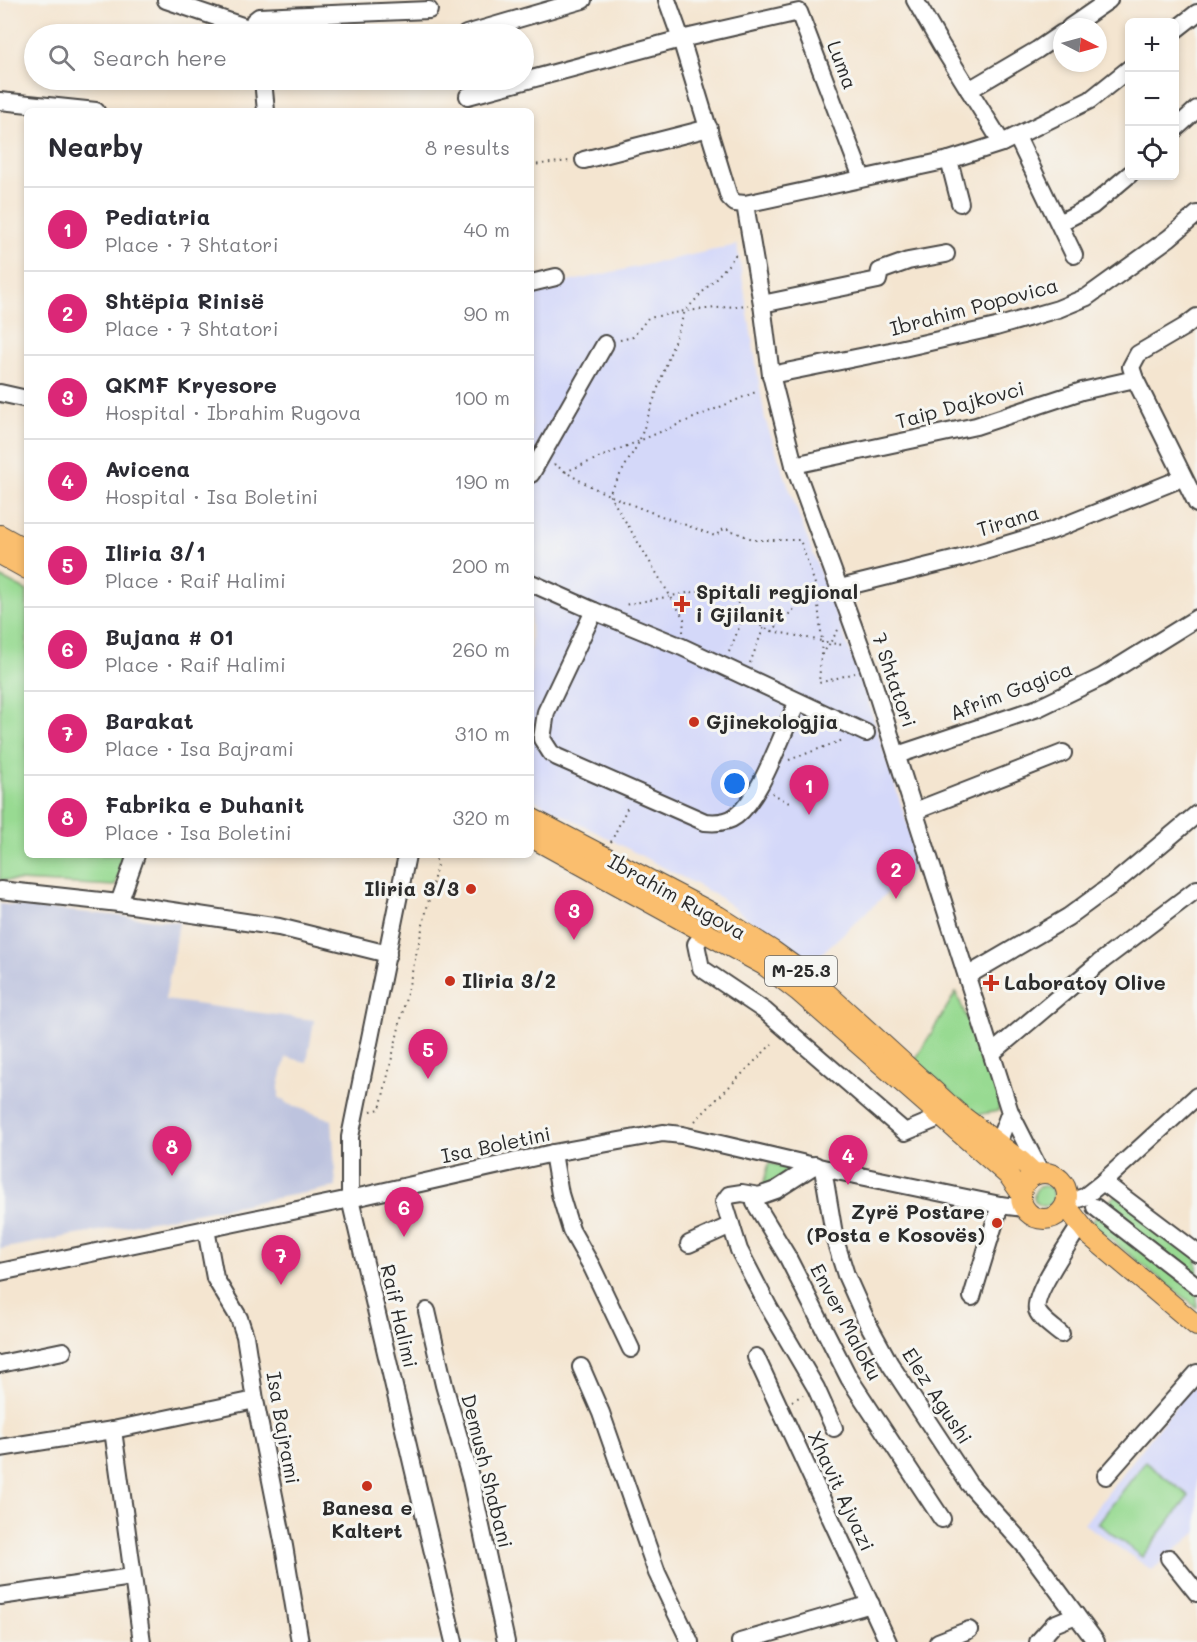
<!DOCTYPE html>
<html lang="en">
<head>
<meta charset="utf-8">
<style>
  :root { --surface:#fff; --page:#f2f2f3; --text:#2b2b33; --muted:#7c7c81; --line:#e1e1e2; --accent:#db2777 }
  body { margin:0; font-family:Mali,sans-serif; background:var(--page); color:var(--text) }
  .controls { position:absolute; right:18px; top:18px; display:grid; overflow:hidden; border-radius:9px; box-shadow:0 3px 9px #0003 }
  .controls button { width:54px; height:54px; display:grid; place-items:center; padding:0; border:0; border-bottom:2px solid var(--line); background:var(--surface); color:var(--text); font:30px sans-serif }
  .compass { position:absolute; left:1053px; top:18px; width:54px; height:54px; border-radius:50%; background:var(--surface); box-shadow:0 3px 9px #0003; rotate:96deg }
  .you { position:absolute; left:735px; top:784px; width:21px; height:21px; margin:-15px; border:4px solid #fff; border-radius:50%; background:#1a73e8; box-shadow:0 0 0 9px #1a73e833 }
  .badge { display:grid; place-items:center; width:39px; height:39px; border-radius:50%; background:var(--accent); color:#fff; font-size:20px; font-weight:700 }
  .pin { position:absolute; translate:-50% -50px; filter:drop-shadow(0 2px 3px #0008) }
  .pin::after { content:''; position:absolute; top:32px; width:21px; height:18px; background:inherit; clip-path:polygon(0 0,100% 0,50% 100%) }
  .list { margin:0; padding:0; list-style:none }
  h2 { display:flex; justify-content:space-between; align-items:center; height:78px; margin:0; padding:0 24px; font-size:26px }
  h2 small { font-size:20px; font-weight:400; color:var(--muted) }
  .list li { display:grid; grid-template-columns:39px 1fr auto; gap:18px; align-items:center; box-sizing:border-box; height:84px; padding:0 24px; border-top:2px solid var(--line) }
  .list b { display:block; font-size:22px; white-space:nowrap }
  .list p { margin:0; font-size:20px; white-space:nowrap; color:var(--muted) }
  .list em { font-size:20px; font-style:normal; color:var(--muted) }
  .icon { flex:none; width:33px; height:33px; fill:none; stroke:currentColor; stroke-width:2; stroke-linecap:round; stroke-linejoin:round }
  .map { position:relative; flex:none; width:1197px; height:1642px; overflow:hidden }
  .search { position:absolute; background:var(--surface); box-shadow:0 3px 9px #0003; left:24px; top:24px; width:510px; height:66px; display:flex; align-items:center; gap:15px; box-sizing:border-box; padding:0 21px; border-radius:33px; color:var(--muted); font-size:22px }
  .panel { position:absolute; background:var(--surface); box-shadow:0 3px 9px #0003; left:24px; top:108px; width:510px; height:750px; border-radius:9px }
  .map>svg:first-child { display:block }
</style>
</head>
<body>
<div class="map">
<svg width="1197" height="1642" viewBox="0 0 1197 1642">
  <rect width="100%" height="100%" fill="#f6f6f2"/>
  <filter id="ink" filterUnits="userSpaceOnUse"><feTurbulence type="fractalNoise" baseFrequency=".0167" numOctaves="2"/><feDisplacementMap in="SourceGraphic" scale="12" xChannelSelector="R" yChannelSelector="G"/><feConvolveMatrix kernelMatrix="1 2 1 2 8 2 1 2 1" color-interpolation-filters="sRGB"/></filter>
  <filter id="wash" filterUnits="userSpaceOnUse"><feTurbulence type="fractalNoise" baseFrequency=".008" numOctaves="4" result="noise"/><feDisplacementMap in="SourceGraphic" scale="24" xChannelSelector="R" yChannelSelector="G"/><feGaussianBlur stdDeviation="1.35" result="paint"/><feColorMatrix in="noise" values="0 0 0 0 0 0 0 0 0 0 0 0 0 0 0 0 0 1.4 0 .05"/><feComposite in="paint" operator="in"/></filter>
  <g filter="url(#wash)">
    <rect width="100%" height="100%" fill="#f4e5d0"/>
    <g fill="#d4d8f9">
      <path d="M737,245L765,419L803,527L861,680L920,863L809,965L718,896L531,798V290Z"/>
      <path d="M1197,1378V1532L1152,1570L1084,1524Z"/>
    </g>
    <path fill="#bdc3de" d="M0,904L179,922L165,1000L314,1020L307,1062L286,1057L279,1085V1097L288,1104L332,1120L336,1187L0,1249Z"/>
    <g fill="#98da92" stroke="#62825e" stroke-width="1.5">
      <path d="M0,577L27,591V855H125L115,886L0,880Z"/>
      <path d="M956,992L998,1095L1000,1103L998,1111L976,1115L915,1060Z"/>
      <path d="M769,1163L789,1167L782,1177L766,1187L763,1185Z"/>
      <circle cx="1044" cy="1196" r="10"/>
      <path d="M1116,1194L1197,1257V1308L1090,1223Z"/>
      <path d="M1145,1462L1189,1496L1142,1557L1098,1523Z"/>
    </g>
  </g>
  <g filter="url(#ink)">
    <g fill="none" stroke-linecap="round" stroke-linejoin="round">
      <g stroke="#494744" stroke-width="20">
        <g id="minor">
          <path d="M166,0L254,30"/>
          <path d="M667,0L681,39L729,197L735,203L745,204L762,304L771,375L794,465L869,669L1010,1112L998,1143"/>
          <path d="M915,0L941,45L1002,143"/>
          <path d="M1070,27L1109,0"/>
          <path d="M1174,31L1197,13"/>
          <path d="M255,34L254,21L259,17L429,10"/>
          <path d="M466,34L583,0"/>
          <path d="M263,80L266,111"/>
          <path d="M969,90L1037,50L1062,33"/>
          <path d="M468,96L681,39L799,12L862,178"/>
          <path d="M0,101L96,111"/>
          <path d="M1174,130L1197,109"/>
          <path d="M1017,137L1074,255"/>
          <path d="M584,160L709,128"/>
          <path d="M949,160L960,203"/>
          <path d="M745,204L949,160L1002,143L1090,100L1130,68"/>
          <path d="M1059,223L1092,206L1130,174"/>
          <path d="M531,283L556,277"/>
          <path d="M762,304L878,280L880,271L908,261L946,254"/>
          <path d="M1197,317L1184,327L1138,354L1131,367L1135,379L1197,504"/>
          <path d="M771,375L890,351L996,327L1058,309L1087,297L1169,238L1197,214"/>
          <path d="M0,393L27,399"/>
          <path d="M794,465L976,426L1082,391L1135,379"/>
          <path d="M531,474L605,344"/>
          <path d="M531,583L594,611L682,647L866,733"/>
          <path d="M840,588L961,558L1051,531L1175,481L1181,474"/>
          <path d="M594,611L546,712L542,739L551,753L557,757L705,822C715,823 727,823 736,816C763,795 781,733 798,702"/>
          <path d="M897,755L1038,708L1102,677L1197,618"/>
          <path d="M915,811L1063,753"/>
          <path d="M407,855L350,1137V1199L454,1642"/>
          <path d="M0,890L119,903L136,855"/>
          <path d="M119,903L279,927L388,954"/>
          <path d="M705,932L696,944L701,968L765,1011L905,1132L941,1117"/>
          <path d="M967,976L1068,917L1117,881L1197,814"/>
          <path d="M992,1053L1099,963L1197,889"/>
          <path d="M1010,1112L1041,1173"/>
          <path d="M553,1153L560,1194L571,1230L592,1267L631,1349"/>
          <path d="M815,1165L776,1190L759,1196L755,1203L787,1256L849,1378L942,1519"/>
          <path d="M827,1169L824,1175L835,1240L846,1275L867,1322L890,1364L969,1484L1025,1546L1096,1642"/>
          <path d="M1103,1182L1197,1253"/>
          <path d="M759,1196L742,1193L729,1195L724,1202L739,1250L768,1306L816,1388L834,1428"/>
          <path d="M1068,1202L1084,1197L1103,1182L1197,1096"/>
          <path d="M1095,1207L1197,1286"/>
          <path d="M206,1229L215,1278L239,1318L245,1336L255,1400L284,1546L300,1642"/>
          <path d="M689,1244L731,1225"/>
          <path d="M0,1272L350,1199L553,1153L663,1133L682,1135L827,1169L1000,1205L1024,1208"/>
          <path d="M972,1297L1000,1205"/>
          <path d="M427,1311L444,1385L471,1480L506,1642"/>
          <path d="M1061,1334C1054,1328 1040,1319 1037,1310C1033,1294 1068,1245 1077,1230"/>
          <path d="M756,1357L888,1642"/>
          <path d="M0,1364L63,1351"/>
          <path d="M581,1367L601,1413L657,1573L690,1642"/>
          <path d="M113,1430L142,1642"/>
          <path d="M0,1448L113,1430L255,1400"/>
          <path d="M1106,1476L1197,1373"/>
          <path d="M1169,1558L1197,1593"/>
          <path d="M0,1596L132,1577"/>
          <path d="M740,1642L871,1604"/>
          <path d="M938,1642L969,1630"/>
          <path d="M1038,1642L1054,1624L1076,1615"/>
        </g>
      </g>
      <g stroke="#494744" stroke-width="22">
        <g id="major">
          <path d="M0,535L27,550"/>
          <path d="M0,554L27,569"/>
          <path d="M531,818L718,916L773,951L809,977L958,1113L1022,1162L1035,1174"/>
          <path d="M531,837L764,965L798,991L1009,1176L1021,1193"/>
          <circle cx="1044" cy="1196" r="23"/>
          <path d="M1066,1206L1088,1234L1197,1326"/>
        </g>
      </g>
      <g stroke="#494744" stroke-width="2" stroke-dasharray="1.5 4.5" stroke-linecap="butt">
        <path d="M531,165L570,161"/>
        <path d="M620,340L633,337L648,318L685,311L748,305"/>
        <path d="M554,464C601,498 662,515 715,536L725,528L755,540H800L816,587L772,631L743,618L738,603L703,590L624,605"/>
        <path d="M565,472L758,391"/>
        <path d="M838,630L830,643L822,641L819,683L855,673"/>
        <path d="M772,631L822,641L816,587"/>
        <path d="M683,632L684,619L609,494L639,442L685,311L728,265L738,251"/>
        <path d="M729,652L743,618"/>
        <path d="M822,655L830,643L843,645"/>
        <path d="M750,663L764,627"/>
        <path d="M789,760L843,740"/>
        <path d="M772,793L789,803"/>
        <path d="M611,842L629,804"/>
        <path d="M371,1111L380,1109L437,865L435,855"/>
        <path d="M695,1121L772,1044"/>
        <path d="M792,1401L803,1395"/>
      </g>
      <use href="#minor" stroke="#fff" stroke-width="16"/>
      <use href="#major" stroke="#fabe6e" stroke-width="20"/>
    </g>
  </g>
  <g fill="#c8321e" stroke="#f6f6f2" stroke-width="2">
    <path d="M679 595h6v6h6v6h-6v6h-6v-6h-6v-6h6z"/>
    <circle cx="694" cy="722" r="6"/>
    <circle cx="471" cy="889" r="6"/>
    <circle cx="450" cy="981" r="6"/>
    <path d="M988 974h6v6h6v6h-6v6h-6v-6h-6v-6h6z"/>
    <circle cx="997" cy="1223" r="6"/>
    <circle cx="367" cy="1486" r="6"/>
  </g>
  <g text-anchor="middle" stroke-width="6" stroke-linejoin="round" paint-order="stroke">
    <rect fill="#f6f6f2" stroke="#686867" stroke-width="1.5" x="765" y="956" width="72" height="30" rx="4.5"/>
    <g font-size="18" font-weight="bold" fill="#2b2b2b">
      <text x="801" y="977">M-25.3</text>
    </g>
    <g font-size="20" fill="#2b2b2b" stroke="#f6f6f2">
      <text transform="translate(842 65) rotate(69)" y="7">Luma</text>
      <text transform="translate(974 307) rotate(-15)" y="7">Ibrahim Popovica</text>
      <text transform="translate(960 405) rotate(-15)" y="7">Taip Dajkovci</text>
      <text transform="translate(1008 521) rotate(-17)" y="7">Tirana</text>
      <text transform="translate(894 680) rotate(71)" y="7">7 Shtatori</text>
      <text transform="translate(1011 691) rotate(-21)" y="7">Afrim Gagica</text>
      <text transform="translate(677 897) rotate(29)" y="7">Ibrahim Rugova</text>
      <text transform="translate(496 1145) rotate(-12)" y="7">Isa Boletini</text>
      <text transform="translate(399 1316) rotate(77)" y="7">Raif Halimi</text>
      <text transform="translate(846 1322) rotate(62)" y="7">Enver Maloku</text>
      <text transform="translate(937 1396) rotate(57)" y="7">Elez Agushi</text>
      <text transform="translate(283 1428) rotate(80)" y="7">Isa Bajrami</text>
      <text transform="translate(487 1471) rotate(76)" y="7">Demush Shabani</text>
      <text transform="translate(841 1491) rotate(65)" y="7">Xhavit Ajvazi</text>
    </g>
    <g font-size="20" font-weight="bold" fill="#2b2b2b" stroke="#f6f6f2" text-anchor="start">
      <text x="696" y="599">Spitali regjional<tspan x="696" dy="23">i Gjilanit</tspan></text>
      <text x="706" y="729">Gjinekologjia</text>
      <text x="459" y="896" text-anchor="end">Iliria 3/3</text>
      <text x="462" y="988">Iliria 3/2</text>
      <text x="1004" y="990">Laboratoy Olive</text>
      <text x="985" y="1219" text-anchor="end">Zyrë Postare<tspan x="985" dy="23">(Posta e Kosovës)</tspan></text>
      <text x="367" y="1515" text-anchor="middle">Banesa e<tspan x="367" dy="23">Kaltert</tspan></text>
    </g>
  </g>
</svg>
<div class="controls">
<button>+</button>
<button>−</button>
<button><svg class="icon" aria-label="locate" viewBox="0 0 24 24"><circle cx="12" cy="12" r="6"/><path d="M12 2v4M12 18v4M2 12h4M18 12h4"/></svg></button>
</div>
<svg class="compass" viewBox="-18 -18 36 36"><path d="M0-13l5 13h-10z" fill="#e53935"/><path d="M0 13l5-13h-10z" fill="#7c7c81"/></svg>
<div class="you"></div>
<div class="pin badge" style="left:809px;top:815px">1</div>
<div class="pin badge" style="left:896px;top:899px">2</div>
<div class="pin badge" style="left:574px;top:940px">3</div>
<div class="pin badge" style="left:848px;top:1185px">4</div>
<div class="pin badge" style="left:428px;top:1079px">5</div>
<div class="pin badge" style="left:404px;top:1237px">6</div>
<div class="pin badge" style="left:281px;top:1285px">7</div>
<div class="pin badge" style="left:172px;top:1176px">8</div>
<div class="search"><svg class="icon" aria-label="search" viewBox="0 0 24 24"><circle cx="10" cy="10" r="6"/><path d="M15 15l6 6"/></svg>Search here</div>
<section class="panel">
<h2>Nearby<small>8 results</small></h2>
<ul class="list">
<li><span class="badge">1</span><div><b>Pediatria</b><p>Place · 7 Shtatori</p></div><em>40 m</em></li>
<li><span class="badge">2</span><div><b>Shtëpia Rinisë</b><p>Place · 7 Shtatori</p></div><em>90 m</em></li>
<li><span class="badge">3</span><div><b>QKMF Kryesore</b><p>Hospital · Ibrahim Rugova</p></div><em>100 m</em></li>
<li><span class="badge">4</span><div><b>Avicena</b><p>Hospital · Isa Boletini</p></div><em>190 m</em></li>
<li><span class="badge">5</span><div><b>Iliria 3/1</b><p>Place · Raif Halimi</p></div><em>200 m</em></li>
<li><span class="badge">6</span><div><b>Bujana # 01</b><p>Place · Raif Halimi</p></div><em>260 m</em></li>
<li><span class="badge">7</span><div><b>Barakat</b><p>Place · Isa Bajrami</p></div><em>310 m</em></li>
<li><span class="badge">8</span><div><b>Fabrika e Duhanit</b><p>Place · Isa Boletini</p></div><em>320 m</em></li>
</ul>
</section>
</div>
</body>
</html>
